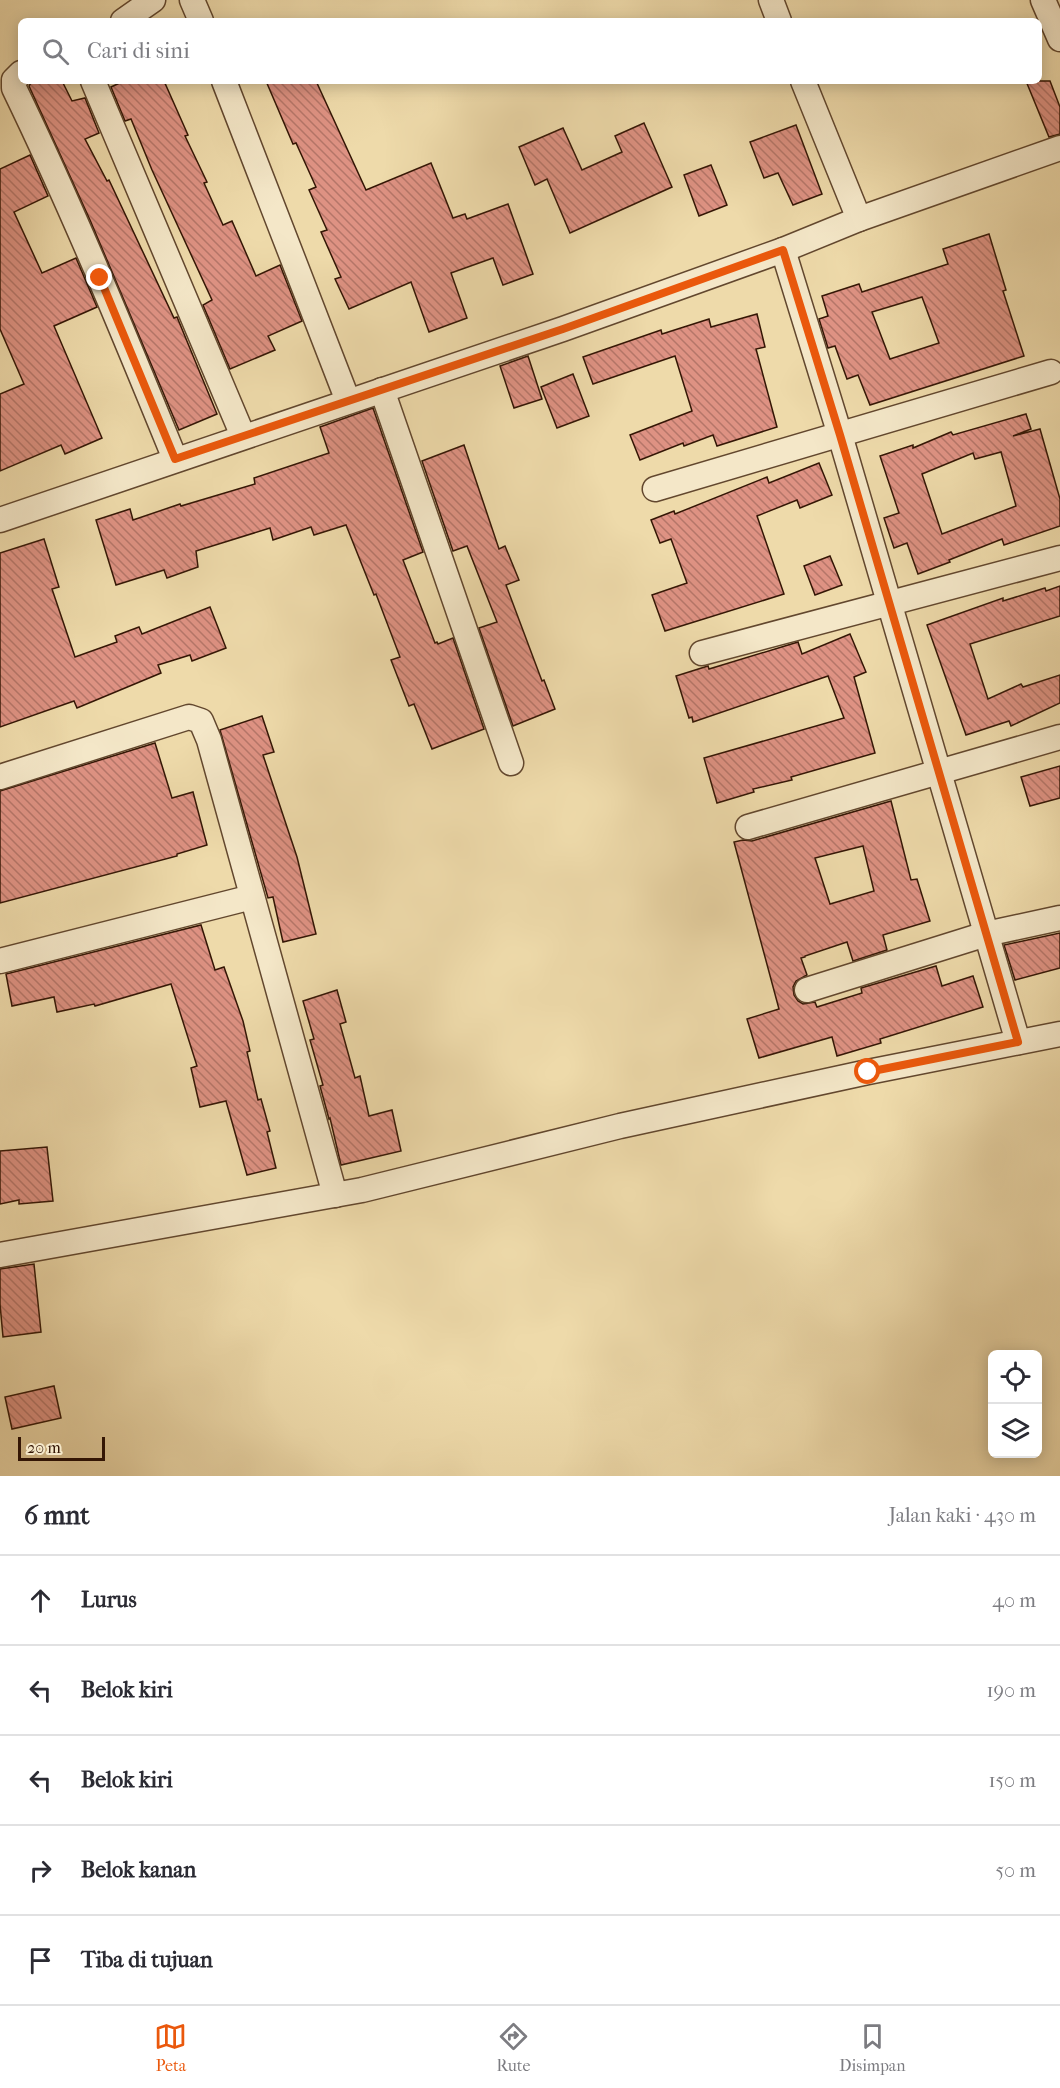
<!DOCTYPE html>
<html lang="id">
<head>
<meta charset="utf-8">
<style>
  :root { --surface:#fff; --page:#f2f2f3; --text:#2b2b33; --muted:#7c7c81; --line:#e1e1e2; --accent:#ea580c }
  body { margin:0; font-family:"IM FELL French Canon",serif; background:var(--page); color:var(--text) }
  .controls { position:absolute; right:18px; bottom:18px; display:grid; overflow:hidden; border-radius:9px; box-shadow:0 3px 15px #0003 }
  .controls button { width:54px; height:54px; display:grid; place-items:center; padding:0; border:0; border-bottom:2px solid var(--line); background:var(--surface); color:var(--text); font:30px sans-serif }
  .scale { position:absolute; left:18px; bottom:15px; width:87px; box-sizing:border-box; padding-left:6px; border:3px solid #341605; border-top:0; font-size:16px; line-height:21px; white-space:nowrap; color:#341605; -webkit-text-stroke:4px #f4e7c8; paint-order:stroke }
  .stop { position:absolute; width:18px; height:18px; margin:-14px; border:4px solid #ea580c; border-radius:50%; background:#fff }
  .stop.end { background:#ea580c; border-color:#fff; box-shadow:0 2px 6px #0008 }
  .list { margin:0; padding:0; list-style:none }
  h2 { display:flex; justify-content:space-between; align-items:center; height:78px; margin:0; padding:0 24px; font-size:26px }
  h2 small { font-size:20px; font-weight:400; color:var(--muted) }
  .list li { display:grid; grid-template-columns:39px 1fr auto; gap:18px; align-items:center; box-sizing:border-box; height:90px; padding:0 24px; border-top:2px solid var(--line) }
  .list b { display:block; font-size:22px; white-space:nowrap }
  .list em { font-size:20px; font-style:normal; color:var(--muted) }
  .icon { flex:none; width:33px; height:33px; fill:none; stroke:currentColor; stroke-width:2; stroke-linecap:round; stroke-linejoin:round }
  .map { position:relative; flex:none; width:1060px; height:1476px; overflow:hidden }
  .search { position:absolute; background:var(--surface); box-shadow:0 3px 15px #0003; left:18px; right:18px; top:18px; height:66px; display:flex; align-items:center; gap:15px; box-sizing:border-box; padding:0 21px; border-radius:9px; color:var(--muted); font-size:22px }
  .sheet { height:528px; background:var(--surface) }
  nav { display:flex; justify-content:space-around; align-items:center; box-sizing:border-box; height:84px; border-top:2px solid var(--line); background:var(--surface); font-size:16px; color:var(--muted) }
  nav a { display:grid; justify-items:center; gap:3px }
  nav .on { color:var(--accent) }
  .map>svg:first-child { display:block }
</style>
</head>
<body>
<div class="map">
<svg width="1060" height="1476" viewBox="0 0 1060 1476">
  <defs>
    <pattern id="building-back-hatch" width="6" height="6" patternUnits="userSpaceOnUse" patternTransform="scale(1.5)"><rect width="6" height="6" fill="#de9283"/><path d="M-1 5l2 2M0 0l6 6M5-1l2 2" fill="none" stroke="#b57669"/></pattern>
  </defs>
  <rect width="100%" height="100%" fill="#eedaaa"/>
  <filter id="stains"><feTurbulence type="fractalNoise" baseFrequency=".00333" numOctaves="4"/><feColorMatrix values="0 0 0 0 .2 0 0 0 0 .09 0 0 0 0 .02 0 0 0 .5 -.17"/></filter>
  <radialGradient id="worn" r=".72"><stop offset=".6" stop-color="#630" stop-opacity="0"/><stop offset="1" stop-color="#630" stop-opacity=".3"/></radialGradient>
  <g fill="url(#building-back-hatch)" stroke="#341605" stroke-width="1.5" fill-rule="evenodd">
    <path d="M32,81H62L72,101L85,98L99,133L85,139L107,181L109,180L174,318L177,317L217,414L179,430L90,220L29,86Z"/>
    <path d="M124,81H164L188,135L185,136L207,182L204,183L223,225L232,221L256,276L280,265L302,321L268,336L275,350L230,369L203,305L212,300L152,170L131,119L125,121L111,87Z"/>
    <path d="M266,81H316L366,190L431,163L453,218L465,214L467,219L508,204L533,274L503,285L493,258L451,273L467,318L429,332L411,282L349,309L335,279L341,277L321,232L327,230L309,190L316,187L296,143L293,144Z"/>
    <path d="M1026,81H1050L1060,107V134L1049,137Z"/>
    <path d="M644,123L672,187L570,233L547,179L535,185L519,147L563,128L582,170L622,152L615,136Z"/>
    <path d="M796,125L822,194L793,205L778,173L764,178L750,142Z"/>
    <path d="M30,155L48,196L14,212L42,273L76,258L97,307L54,326L102,438L65,454L61,445L0,471V394L24,384L0,329V169Z"/>
    <path d="M711,165L727,205L699,216L684,175Z"/>
    <path d="M989,234L1006,290L1003,291L1024,356L870,405L858,375L847,379L835,346L828,348L819,319L828,316L822,296L859,284L862,292L948,264L943,249ZM922,297L939,343L890,359L872,312Z"/>
    <path d="M757,314L765,347L756,349L777,427L717,446L713,435L684,446L683,443L640,460L630,435L692,411L675,356L593,384L583,357L661,330L662,334L709,319L711,327Z"/>
    <path d="M528,356L542,399L514,408L500,366Z"/>
    <path d="M573,374L589,416L557,428L541,387Z"/>
    <path d="M373,408L423,552L403,560L435,643L437,642L438,644L453,638L484,729L432,749L414,704L409,706L391,660L400,657L376,594L374,595L346,525L314,535L311,527L273,540L270,528L196,551L198,567L167,578L164,570L116,585L96,520L130,509L133,520L180,504L181,506L255,484L254,478L329,453L320,427Z"/>
    <path d="M1026,414L1031,429L1013,436L1040,429L1060,499V526L1004,545L1002,539L949,560L950,562L918,574L907,543L894,548L884,518L899,513L880,456L913,445V448L951,432L953,435ZM1001,452L1016,506L942,534L922,474L973,453L975,459Z"/>
    <path d="M464,445L499,549L505,546L519,580L506,585L542,681L544,680L555,709L513,726L479,628L497,622L467,546L453,551L422,461Z"/>
    <path d="M819,463L832,495L800,508L797,500L757,516L784,594L665,631L652,595L687,583L671,539L660,543L651,520L674,511L675,514L767,477L769,483Z"/>
    <path d="M44,539L59,587L52,589L75,657L117,642L115,636L139,627L142,634L210,607L226,648L192,661L190,655L158,665L161,673L77,708L74,701L0,727V553Z"/>
    <path d="M830,556L842,585L815,595L804,566Z"/>
    <path d="M1060,586V616L970,644L988,699L1021,684L1023,687L1060,675V703L1011,726L1009,721L966,735L927,625L1003,598V601L1045,588L1046,591Z"/>
    <path d="M850,634L866,672L854,677L875,753L791,777L792,780L753,789L754,792L717,803L704,758L844,718L828,676L693,722L692,717L689,718L676,676L708,666L709,669L798,642L802,654Z"/>
    <path d="M262,716L274,752L263,755L297,857L316,934L283,942L273,897L268,898L220,730Z"/>
    <path d="M155,743L172,798L193,792L207,845L177,854V856L0,903V791Z"/>
    <path d="M1060,766V798L1030,806L1021,777Z"/>
    <path d="M891,801L911,880L917,879L930,921L883,935L887,950L853,961L847,942L805,956V957L801,958L807,975L796,981L793,987L794,995L798,1001L803,1004L815,1002L817,1007L862,993L861,988L936,966L942,986L973,976L983,1007L880,1039L881,1043L837,1056L832,1037L759,1058L747,1019L779,1009L734,842L743,840L752,841ZM863,846L874,891L830,904L815,858Z"/>
    <path d="M201,925L215,970L224,967L243,1021L250,1051L247,1052L258,1100L261,1099L270,1131L267,1132L276,1168L247,1175L226,1101L200,1107L191,1068L197,1066L171,984L95,1006L94,1004L57,1012L54,997L12,1006L6,974Z"/>
    <path d="M1060,933V968L1015,980L1004,945Z"/>
    <path d="M337,990L346,1022L340,1024L355,1078L360,1076L369,1116L392,1110L401,1151L341,1165L330,1118L329,1119L320,1086L323,1085L310,1040L314,1039L303,1001Z"/>
    <path d="M47,1147L53,1201L19,1204V1200L0,1204V1151Z"/>
    <path d="M34,1264L41,1332L3,1337L0,1304V1269Z"/>
    <path d="M54,1386L61,1418L12,1429L5,1397Z"/>
  </g>
  <g fill="none" stroke-linecap="round" stroke-linejoin="round">
    <g stroke="#62472e" stroke-width="27">
      <g id="minor">
        <path d="M192,0L201,21"/>
        <path d="M771,0L779,21"/>
        <path d="M1043,0L1060,39"/>
        <path d="M123,21L153,0"/>
        <path d="M21,73L14,80V88C73,210 124,334 175,459"/>
        <path d="M93,81L243,436"/>
        <path d="M224,81L348,401"/>
        <path d="M803,81L859,219"/>
        <path d="M783,250L840,435L1018,1042"/>
        <path d="M382,390L511,763"/>
        <path d="M655,489L1051,372"/>
        <path d="M0,520L563,329L783,250L859,219L1060,148"/>
        <path d="M702,653L1060,558"/>
        <path d="M0,777L189,717L201,721L209,740L335,1195"/>
        <path d="M748,827L1060,737"/>
        <path d="M0,961L252,897"/>
        <path d="M807,990L986,934L1060,918"/>
        <path d="M0,1255L362,1190L620,1126L868,1072L1060,1034"/>
      </g>
    </g>
    <use href="#minor" stroke="#f4e7c8" stroke-width="24"/>
  </g>
  <g fill="none" stroke-linecap="round" stroke-linejoin="round">
    <path stroke="#ea580c" stroke-width="8" d="M100,278L175,459L563,329L783,250L840,435L1018,1042L868,1072"/>
  </g>
  <rect width="100%" height="100%" filter="url(#stains)"/>
  <rect width="100%" height="100%" fill="url(#worn)"/>
</svg>
<div class="controls">
<button><svg class="icon" aria-label="locate" viewBox="0 0 24 24"><circle cx="12" cy="12" r="6"/><path d="M12 2v4M12 18v4M2 12h4M18 12h4"/></svg></button>
<button><svg class="icon" aria-label="layers" viewBox="0 0 24 24"><path d="M12 4l9 5-9 5-9-5zM3 14l9 5 9-5"/></svg></button>
</div>
<div class="scale">20 m</div>
<div class="stop" style="left:868px;top:1072px"></div>
<div class="stop end" style="left:100px;top:278px"></div>
<div class="search"><svg class="icon" aria-label="search" viewBox="0 0 24 24"><circle cx="10" cy="10" r="6"/><path d="M15 15l6 6"/></svg>Cari di sini</div>
</div>
<section class="sheet">
<h2>6 mnt<small>Jalan kaki · 430 m</small></h2>
<ul class="list">
<li><svg class="icon" aria-label="ahead" viewBox="0 0 24 24"><path d="M12 20V5M6 11l6-6 6 6"/></svg><div><b>Lurus</b></div><em>40 m</em></li>
<li><svg class="icon" aria-label="left" viewBox="0 0 24 24"><path d="M17 20v-9H6M10 6l-5 5 5 5"/></svg><div><b>Belok kiri</b></div><em>190 m</em></li>
<li><svg class="icon" aria-label="left" viewBox="0 0 24 24"><path d="M17 20v-9H6M10 6l-5 5 5 5"/></svg><div><b>Belok kiri</b></div><em>150 m</em></li>
<li><svg class="icon" aria-label="right" viewBox="0 0 24 24"><path d="M7 20v-9h11M14 6l5 5-5 5"/></svg><div><b>Belok kanan</b></div><em>50 m</em></li>
<li><svg class="icon" aria-label="arrive" viewBox="0 0 24 24"><path d="M6 21V4h12l-3 4 3 4H6"/></svg><div><b>Tiba di tujuan</b></div></li>
</ul>
</section>
<nav>
<a class="on"><svg class="icon" aria-label="map" viewBox="0 0 24 24"><path d="M3 6l6-2 6 2 6-2v14l-6 2-6-2-6 2zM9 4v14M15 6v14"/></svg>Peta</a>
<a><svg class="icon" aria-label="directions" viewBox="0 0 24 24"><path d="M12 3l9 9-9 9-9-9zM9 14v-3h6M13 9l2 2-2 2"/></svg>Rute</a>
<a><svg class="icon" aria-label="saved" viewBox="0 0 24 24"><path d="M7 4h10v16l-5-4-5 4z"/></svg>Disimpan</a>
</nav>
</body>
</html>
